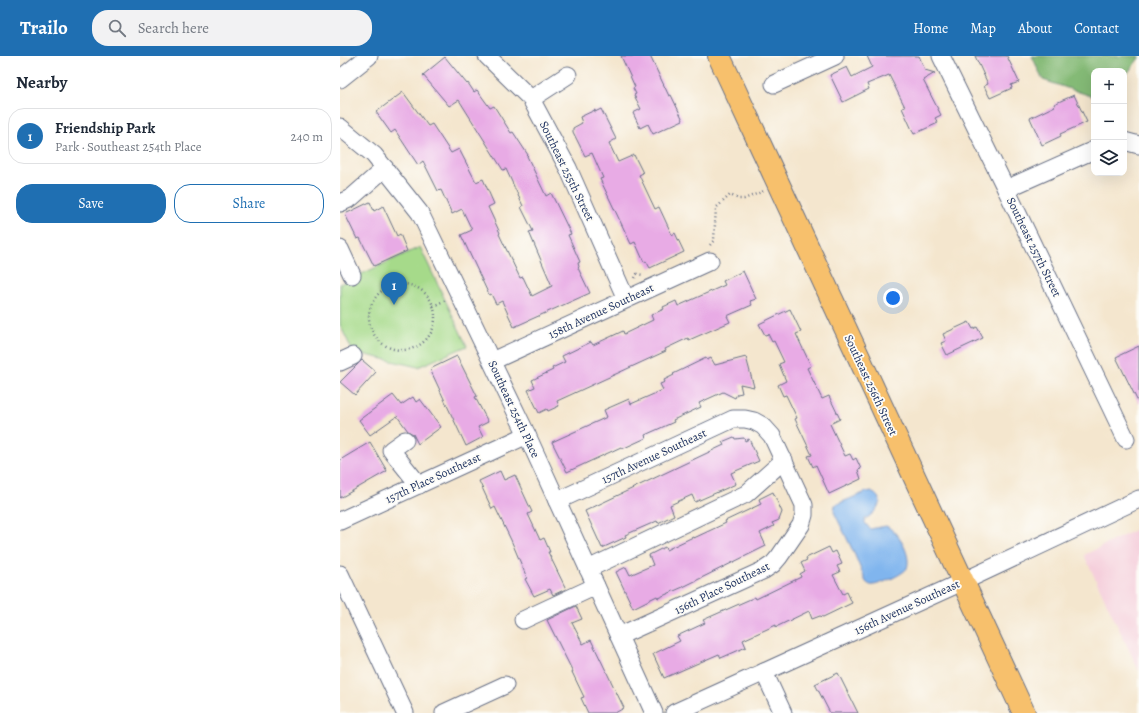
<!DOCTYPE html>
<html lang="en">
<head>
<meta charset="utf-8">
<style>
  :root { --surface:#fff; --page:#f2f2f3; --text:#1f2937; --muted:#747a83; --line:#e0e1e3; --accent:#1f6fb2 }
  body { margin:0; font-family:Alegreya,serif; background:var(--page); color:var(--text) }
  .controls { position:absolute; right:12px; top:12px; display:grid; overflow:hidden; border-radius:8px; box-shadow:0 4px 16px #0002 }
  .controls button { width:36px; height:36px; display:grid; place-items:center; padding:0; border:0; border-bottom:1px solid var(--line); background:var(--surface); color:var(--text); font:20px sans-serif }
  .you { position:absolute; left:553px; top:242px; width:14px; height:14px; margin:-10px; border:3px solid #fff; border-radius:50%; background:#1a73e8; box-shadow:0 0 0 6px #1a73e833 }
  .badge { display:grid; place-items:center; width:26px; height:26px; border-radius:50%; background:var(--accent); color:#fff; font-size:13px; font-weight:700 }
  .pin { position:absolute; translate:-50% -33px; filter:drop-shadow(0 1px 2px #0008) }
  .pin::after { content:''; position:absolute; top:21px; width:14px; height:12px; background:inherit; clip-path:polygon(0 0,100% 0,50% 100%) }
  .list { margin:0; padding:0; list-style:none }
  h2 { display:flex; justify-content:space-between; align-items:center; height:52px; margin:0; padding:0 16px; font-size:17px }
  h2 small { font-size:13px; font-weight:400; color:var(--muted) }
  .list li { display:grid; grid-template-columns:26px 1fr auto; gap:12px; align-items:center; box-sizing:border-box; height:56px; margin:0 8px 8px; padding:0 8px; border:1px solid var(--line); border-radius:16px }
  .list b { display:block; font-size:15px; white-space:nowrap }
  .list p { margin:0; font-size:13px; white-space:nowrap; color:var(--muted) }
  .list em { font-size:13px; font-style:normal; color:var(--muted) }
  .actions { display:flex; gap:8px; padding:12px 16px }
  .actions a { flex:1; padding:9px 0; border:1px solid var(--accent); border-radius:16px; text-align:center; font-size:14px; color:var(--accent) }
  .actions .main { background:var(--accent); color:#fff }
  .icon { flex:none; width:22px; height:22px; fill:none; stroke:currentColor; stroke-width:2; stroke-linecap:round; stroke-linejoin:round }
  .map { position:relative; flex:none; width:799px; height:657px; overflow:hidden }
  header { display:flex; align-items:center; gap:24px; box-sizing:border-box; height:56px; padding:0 20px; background:var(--accent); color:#fff }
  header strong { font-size:19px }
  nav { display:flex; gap:22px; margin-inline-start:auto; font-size:14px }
  .search { width:280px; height:36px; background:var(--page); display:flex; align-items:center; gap:10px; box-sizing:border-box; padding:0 14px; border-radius:16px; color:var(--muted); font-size:15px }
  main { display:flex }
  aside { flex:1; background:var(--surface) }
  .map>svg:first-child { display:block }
</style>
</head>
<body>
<header>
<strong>Trailo</strong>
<div class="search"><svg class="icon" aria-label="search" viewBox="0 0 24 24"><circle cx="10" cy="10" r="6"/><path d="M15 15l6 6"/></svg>Search here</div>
<nav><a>Home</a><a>Map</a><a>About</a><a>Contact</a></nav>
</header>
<main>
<aside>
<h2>Nearby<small></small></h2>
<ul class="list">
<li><span class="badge">1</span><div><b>Friendship Park</b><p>Park · Southeast 254th Place</p></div><em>240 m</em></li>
</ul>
<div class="actions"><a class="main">Save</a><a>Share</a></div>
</aside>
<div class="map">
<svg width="799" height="657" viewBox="0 0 799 657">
  <rect width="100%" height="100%" fill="#fdfcf7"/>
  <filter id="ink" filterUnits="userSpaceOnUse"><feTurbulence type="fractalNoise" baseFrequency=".025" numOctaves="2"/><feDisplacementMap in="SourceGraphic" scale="8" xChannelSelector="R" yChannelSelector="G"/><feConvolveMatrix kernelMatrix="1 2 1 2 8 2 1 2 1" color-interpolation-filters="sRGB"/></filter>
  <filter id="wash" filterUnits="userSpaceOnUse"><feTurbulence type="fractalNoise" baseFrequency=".012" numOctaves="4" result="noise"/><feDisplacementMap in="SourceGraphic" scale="16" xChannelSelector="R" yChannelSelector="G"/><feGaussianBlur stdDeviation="0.9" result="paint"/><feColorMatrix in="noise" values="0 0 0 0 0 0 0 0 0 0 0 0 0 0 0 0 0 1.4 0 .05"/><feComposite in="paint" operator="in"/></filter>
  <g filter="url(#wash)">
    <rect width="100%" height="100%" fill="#f4e6ce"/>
    <path fill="#f5cfdc" d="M799,472V615L744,499Z"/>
    <path fill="#a6da8a" stroke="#608474" d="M80,191L127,290L78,311L13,296L0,269V228Z"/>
    <path fill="#84ba76" stroke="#50746a" d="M692,0H799V2L784,22V15H754V41L703,24Z"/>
    <path fill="#80b5ee" stroke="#4e72a6" d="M532,435L538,441L540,446C537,454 532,459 525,463V467L530,473L546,470C558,475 572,499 567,512C564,518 541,528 534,529C531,530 528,528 526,526L514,497L494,456L495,449L526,436Z"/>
    <g id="blocks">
      <g fill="#e8abe5">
        <path d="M281,0H310L329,40L331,39L343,64L313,78L308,68L300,72L293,57L301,53L294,39L296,38L293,32L295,31Z"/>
        <path d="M527,0H579L585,14L595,17L583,24L601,59L595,62L598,67L574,78L562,52L565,51L549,19L527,28L529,33L503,46L490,19L507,11L512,21L532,11Z"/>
        <path d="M635,0H667L679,26L671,29L672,32L650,42L644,30L648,28Z"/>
        <path d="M105,1L127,28L128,27L134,36L137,34L150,52L154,50L171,77L173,76L188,99L187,100L206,140L211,137L231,178L228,179L240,206L238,207L239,211L238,212L250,237L174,271L162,245L156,248L151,238L149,239L121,179L132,174L122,153L112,158L101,134L98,135L83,105L78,109L55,74L51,77L36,56L63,36L88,70L92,68L111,97L119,93L136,126L143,123L154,148L148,151L160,177L159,178L180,222L183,221L192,240L212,230L189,176L193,175L181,151L183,150L166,113L163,114L119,44L109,50L83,19Z"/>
        <path d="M734,39L747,66L720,78L721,80L702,89L690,62L715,50L714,48Z"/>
        <path d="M261,53L276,83L269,87L278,106L294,99L303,117L299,119L315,153L319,151L332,179L335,177L344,196L310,212L306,205L304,206L295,186L291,188L260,123L263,122L252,97L245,100L233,76V72L242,67L240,61L255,54V56Z"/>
        <path d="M30,146L34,155L43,150L57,180L60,178L67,195L34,210L20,182L17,183L5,158Z"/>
        <path d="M403,215L416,243L410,245L412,249L387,260L390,266L349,284L348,282L325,293L326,295L217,345L219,350L208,355L207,353L199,357L188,334L195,331L192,324L213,314L212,312L225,306L222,300L251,286L253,289L283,275L284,278L313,264L311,259L324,253L323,251L336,245L338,250L385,229L383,225Z"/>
        <path d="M450,253L461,276L456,278L471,310L467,312L482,343L489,340L500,363L490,368L505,400L510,398L513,404L516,402L521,413L518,414L521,423L489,438L476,409L473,411L468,400L472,399L455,363L457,362L446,339L443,340L438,329L446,325L439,308L444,306L434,285L432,286L428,278L425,279L419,268Z"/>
        <path d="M629,266L633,273L637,271L643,282L607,299L601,287L606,285L603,278Z"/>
        <path d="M799,290V348L776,301Z"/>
        <path d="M117,300L137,340L135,341L148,366L138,371L143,381L126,390L90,313Z"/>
        <path d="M406,301L414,331L400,328L402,337L397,338L395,342L383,336L359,347L361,351L333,364L334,366L305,379L306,382L282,393L281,391L227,416L212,386L267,361L264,354L289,343L291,348L323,334L320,328L325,326L324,324L334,319L333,318L366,302L367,304L371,302L375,309Z"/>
        <path d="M22,304L36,316L15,339L0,326Z"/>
        <path d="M53,339L61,349L73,341L76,346L80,343L101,371L78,388L73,378L68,375L57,360L30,379L19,364Z"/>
        <path d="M394,381L395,383L404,382L405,385L409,383L419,405L391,417L396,428L355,446L352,439L330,449L334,459L318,467L317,465L285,479L286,481L262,492L245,455L384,389L382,386Z"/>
        <path d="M30,386L47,415L0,442V404Z"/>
        <path d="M160,415L164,424L175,419L192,456L188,458L200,484L204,482L210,496H208L226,533L213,539L210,533L194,540L185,523L187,522L171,484L155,451L152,453L139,425Z"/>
        <path d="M433,436L442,456L439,464L432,467L434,470L420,477L426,490L343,531L318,542L317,540L293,552L276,516L286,511L290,519L313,509L309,499L325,491L326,494L353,481L354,482L386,467L385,465L421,448L419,443Z"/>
        <path d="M489,491L492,497L496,495L502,508L497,510L500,516L493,519L503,538L507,536L512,547L483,561L480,560L472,563L469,555L436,571V569L403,584L406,591L381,602L379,598L324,622L313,598L340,585L337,580L365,567L363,564L415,541L416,543L461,521L460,518L465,515L461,507L467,504L466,502Z"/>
        <path d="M236,550L242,563L232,567L243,588L251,584L284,652L275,657H248L241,642L244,641L232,616H233L207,564Z"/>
        <path d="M498,617L518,657H490L475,628Z"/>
      </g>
    </g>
  </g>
  <g filter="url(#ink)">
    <use href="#blocks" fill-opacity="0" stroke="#676f85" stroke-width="1"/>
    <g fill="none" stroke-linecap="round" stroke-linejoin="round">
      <g stroke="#676f85" stroke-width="19">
        <g id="minor">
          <path d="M147,0L191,43L228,112L286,243"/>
          <path d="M601,0L666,133L786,383"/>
          <path d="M0,23L29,0"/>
          <path d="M434,28L495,0"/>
          <path d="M191,43L228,19"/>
          <path d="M0,71L34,99L80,157L187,379L314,657"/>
          <path d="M784,85L799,89"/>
          <path d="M666,133L754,94"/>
          <path d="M0,147L11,142L45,112"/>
          <path d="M0,193L12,219"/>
          <path d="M152,305L370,205"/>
          <path d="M0,306L13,300"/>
          <path d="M65,384L51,394L79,429"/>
          <path d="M217,445L393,363H405L414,365L423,370L432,380L464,449V459L461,469L439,501L433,508L424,514L279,580"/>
          <path d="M0,465L187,379"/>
          <path d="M248,513L406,438L444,404"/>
          <path d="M0,518L65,657"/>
          <path d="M183,564L256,530"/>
          <path d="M424,616L443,657"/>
          <path d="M104,657L165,629"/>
          <path d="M334,657L622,526L799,443"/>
        </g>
      </g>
      <g stroke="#676f85" stroke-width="24">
        <path id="major" d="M379,0L684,657"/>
      </g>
      <g stroke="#676f85" stroke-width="2.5" stroke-dasharray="1 3" stroke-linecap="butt">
        <path d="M370,189L374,184L376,152L390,139L399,143H404L424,135"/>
        <path d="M295,222L297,218L303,219"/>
        <circle cx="62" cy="261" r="33"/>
        <path d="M93,250L106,244"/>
      </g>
      <use href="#minor" stroke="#fff" stroke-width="17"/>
      <use href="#major" stroke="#f7c06c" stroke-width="22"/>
    </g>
  </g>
  <g text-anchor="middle" stroke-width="3.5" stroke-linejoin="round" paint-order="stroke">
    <g font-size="12" fill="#1b2f5e" stroke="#fdfcf7">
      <text transform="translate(227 115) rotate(64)" y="4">Southeast 255th Street</text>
      <text transform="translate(694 191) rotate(64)" y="4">Southeast 257th Street</text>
      <text transform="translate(261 255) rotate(-25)" y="4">158th Avenue Southeast</text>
      <text transform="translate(531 329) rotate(65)" y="4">Southeast 256th Street</text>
      <text transform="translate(174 353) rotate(65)" y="4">Southeast 254th Place</text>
      <text transform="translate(314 400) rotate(-25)" y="4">157th Avenue Southeast</text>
      <text transform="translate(93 422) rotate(-25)" y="4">157th Place Southeast</text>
      <text transform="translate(382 532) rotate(-26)" y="4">156th Place Southeast</text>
      <text transform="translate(567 551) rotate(-25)" y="4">156th Avenue Southeast</text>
    </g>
  </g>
</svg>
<div class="controls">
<button>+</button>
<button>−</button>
<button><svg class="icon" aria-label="layers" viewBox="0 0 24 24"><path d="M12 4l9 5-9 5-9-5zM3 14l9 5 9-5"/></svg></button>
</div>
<div class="you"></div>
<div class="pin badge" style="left:54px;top:249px">1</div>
</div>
</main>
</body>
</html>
